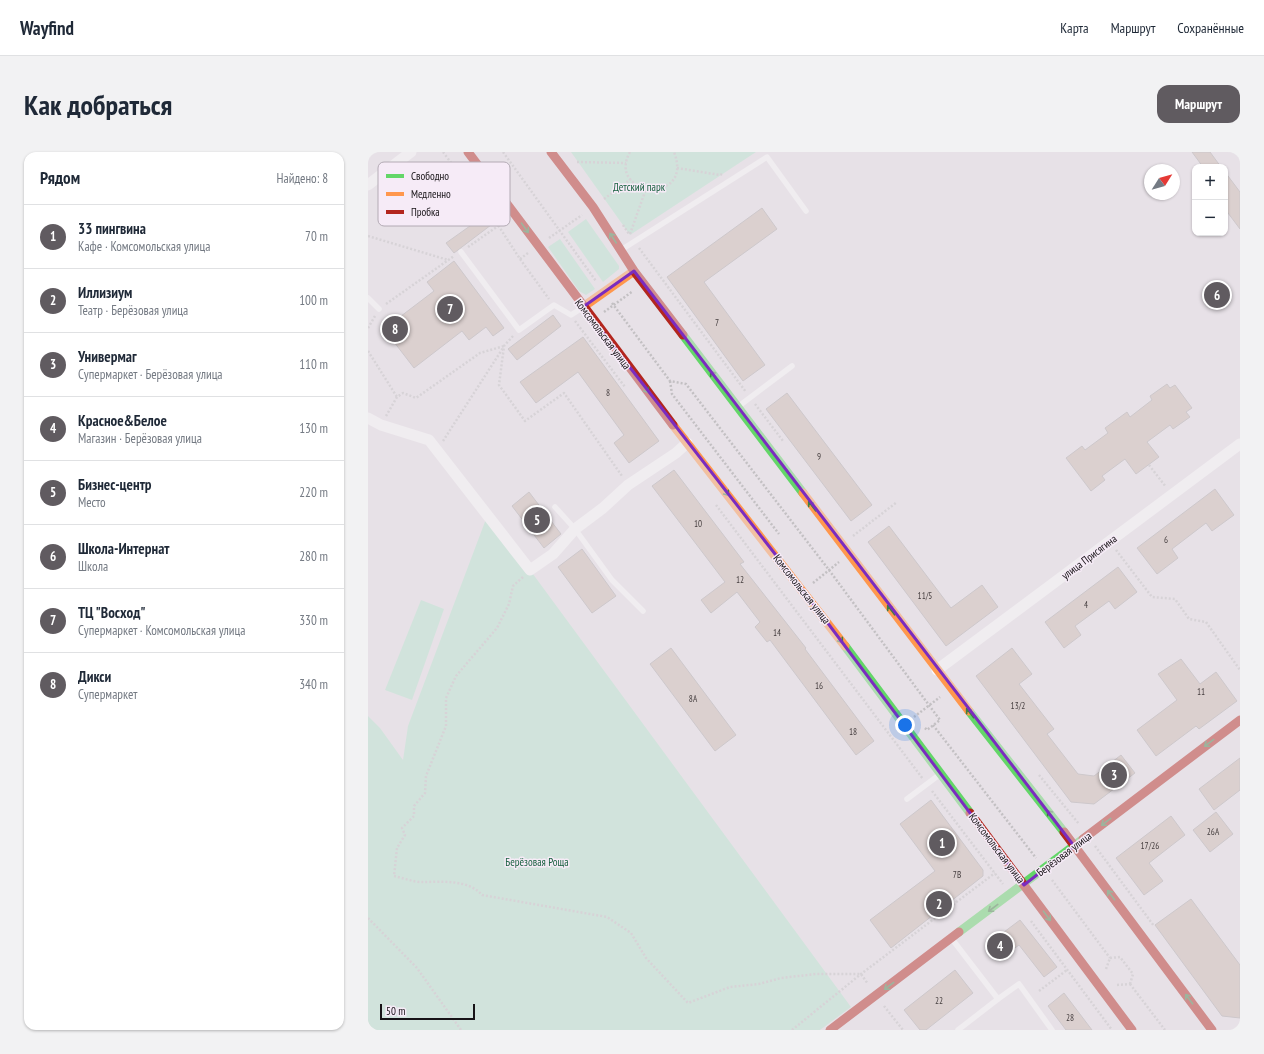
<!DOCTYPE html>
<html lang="ru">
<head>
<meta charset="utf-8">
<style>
  :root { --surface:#fff; --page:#f2f2f3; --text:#1f2937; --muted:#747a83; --line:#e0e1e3; --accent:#605b60 }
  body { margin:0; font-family:"PT Sans Narrow",sans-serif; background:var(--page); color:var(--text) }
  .controls { position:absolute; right:12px; top:12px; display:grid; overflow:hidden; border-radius:8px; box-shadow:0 1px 3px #0004 }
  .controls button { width:36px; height:36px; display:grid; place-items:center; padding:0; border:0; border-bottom:1px solid var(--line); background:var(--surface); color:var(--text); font:20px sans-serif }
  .compass { position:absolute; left:776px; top:12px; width:36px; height:36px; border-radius:50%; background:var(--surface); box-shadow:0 1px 3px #0004; rotate:53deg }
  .scale { position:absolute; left:12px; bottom:10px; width:95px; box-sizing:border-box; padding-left:4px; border:2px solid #171317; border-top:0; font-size:11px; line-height:14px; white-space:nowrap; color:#171317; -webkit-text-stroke:3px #f6ebf7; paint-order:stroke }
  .you { position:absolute; left:537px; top:573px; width:14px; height:14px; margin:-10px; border:3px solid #fff; border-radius:50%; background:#1a73e8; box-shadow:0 0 0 6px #1a73e833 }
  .badge { display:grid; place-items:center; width:26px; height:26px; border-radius:50%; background:var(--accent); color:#fff; font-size:13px; font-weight:700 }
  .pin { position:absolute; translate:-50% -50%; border:2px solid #fff; box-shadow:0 1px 4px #0006 }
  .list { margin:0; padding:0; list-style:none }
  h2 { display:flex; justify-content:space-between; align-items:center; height:52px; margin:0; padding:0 16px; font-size:17px }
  h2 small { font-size:13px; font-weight:400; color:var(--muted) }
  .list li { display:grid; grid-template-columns:26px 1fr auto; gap:12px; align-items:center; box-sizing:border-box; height:64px; padding:0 16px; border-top:1px solid var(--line) }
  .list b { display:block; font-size:15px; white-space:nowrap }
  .list p { margin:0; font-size:13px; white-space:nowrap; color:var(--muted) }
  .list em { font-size:13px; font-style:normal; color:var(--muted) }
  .map { position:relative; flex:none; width:872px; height:878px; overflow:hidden; border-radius:12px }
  header { display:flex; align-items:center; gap:24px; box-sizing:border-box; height:56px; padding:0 20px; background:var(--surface); border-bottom:1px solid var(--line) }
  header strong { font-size:19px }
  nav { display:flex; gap:22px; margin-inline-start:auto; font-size:14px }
  .intro { display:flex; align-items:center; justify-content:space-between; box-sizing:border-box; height:96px; padding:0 24px }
  h1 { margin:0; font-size:28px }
  .button { padding:10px 18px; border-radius:12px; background:var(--accent); color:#fff; font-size:14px; font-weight:700 }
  main { display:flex; gap:24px; padding:0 24px }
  aside { flex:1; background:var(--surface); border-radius:12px; box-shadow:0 1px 3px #0004 }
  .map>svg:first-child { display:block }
</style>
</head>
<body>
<header>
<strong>Wayfind</strong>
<nav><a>Карта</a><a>Маршрут</a><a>Сохранённые</a></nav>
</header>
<div class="intro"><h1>Как добраться</h1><a class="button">Маршрут</a></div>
<main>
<aside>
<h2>Рядом<small>Найдено: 8</small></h2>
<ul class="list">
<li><span class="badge">1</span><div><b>33 пингвина</b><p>Кафе · Комсомольская улица</p></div><em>70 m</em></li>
<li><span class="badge">2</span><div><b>Иллизиум</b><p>Театр · Берёзовая улица</p></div><em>100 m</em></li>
<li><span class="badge">3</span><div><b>Универмаг</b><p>Супермаркет · Берёзовая улица</p></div><em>110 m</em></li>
<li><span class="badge">4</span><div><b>Красное&amp;Белое</b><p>Магазин · Берёзовая улица</p></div><em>130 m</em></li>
<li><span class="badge">5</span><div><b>Бизнес-центр</b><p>Место</p></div><em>220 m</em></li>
<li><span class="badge">6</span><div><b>Школа-Интернат</b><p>Школа</p></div><em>280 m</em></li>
<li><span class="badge">7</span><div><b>ТЦ &quot;Восход&quot;</b><p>Супермаркет · Комсомольская улица</p></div><em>330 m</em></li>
<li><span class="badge">8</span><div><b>Дикси</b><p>Супермаркет</p></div><em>340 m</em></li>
</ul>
</aside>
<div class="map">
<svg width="872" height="878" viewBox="0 0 872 878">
  <rect width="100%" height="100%" fill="#e7e1e7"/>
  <g fill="#b7e5ce">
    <path d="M203,0H388L262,83Z"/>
    <path d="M218,67L251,114V117L235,130L200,80Z"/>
    <path d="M192,87L227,137L218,143L211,139L180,95Z"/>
    <path d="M118,367L162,418L483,855L452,878H0V564L12,576L35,608L40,574Z"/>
    <path d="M53,448L76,457L44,548L17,538Z"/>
  </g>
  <g fill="#ccbab2" stroke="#ada8a9">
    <path d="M824,0H842L853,15H835Z"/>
    <path d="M857,20L872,40V77L857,57Z"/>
    <path d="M394,56L409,77L336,130L397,213L375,229L299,125Z"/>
    <path d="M116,64L123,73L86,101L78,91Z"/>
    <path d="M86,109L136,176L125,184L118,175L101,188L94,179L46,216L16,177L66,139L59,130Z"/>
    <path d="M185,163L193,174L149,208L140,197Z"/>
    <path d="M215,185L291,289L261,311L246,291L256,283L210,220L168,251L152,230Z"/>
    <path d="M799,232L802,236L807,233L824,256L818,260L822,265L805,277L802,273L779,290L791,305L768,322L757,307L734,324L737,328L723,339L698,306L714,294L717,298L740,281L737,276L759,260L762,265L784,248L782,244Z"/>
    <path d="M419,241L504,353L483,369L398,257Z"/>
    <path d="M306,318L376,410L372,412L438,496L437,497L506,589L488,603L402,488L399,490L387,475L392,470L369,440L343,461L333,448L357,430L284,334Z"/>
    <path d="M847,337L866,363L844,379L838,371L804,397L810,406L789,422L769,396Z"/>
    <path d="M161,340L193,382L176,396L144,354Z"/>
    <path d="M521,374L583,456L614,433L630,455L578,494L500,390Z"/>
    <path d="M214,397L248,444L224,461L190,415Z"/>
    <path d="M750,415L769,440L747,457L741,449L707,474L713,483L696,496L677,470Z"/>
    <path d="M303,496L368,583L347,599L282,512Z"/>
    <path d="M644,496L664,522L651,532L686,577L679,582L710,622L726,624L753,603L767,621L726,652L703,650L608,524Z"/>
    <path d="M813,507L832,532L848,520L869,549L831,577L828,574L788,604L769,578L809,548L790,522Z"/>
    <path d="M872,606V638L846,658L831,637Z"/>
    <path d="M563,648L615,718V724L523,796L502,768L567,719L532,672Z"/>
    <path d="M848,660L865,682L842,700L825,678Z"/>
    <path d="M803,664L817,683L781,711L795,729L776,743L748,706Z"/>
    <path d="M823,747L872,813V866L854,864L787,773Z"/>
    <path d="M652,768L689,815L676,825L651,793L632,807L620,792Z"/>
    <path d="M587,818L605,841L558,878H552L536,858Z"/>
    <path d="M696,841L724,878H698L680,854Z"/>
  </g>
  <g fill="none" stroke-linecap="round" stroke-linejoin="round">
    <g stroke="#c3c0c3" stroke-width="2.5" stroke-dasharray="2 2" stroke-linecap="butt">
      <path d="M75,0L130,73L152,107L181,147"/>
      <path d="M135,0L228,129"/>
      <path d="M262,0C237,44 327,54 306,0"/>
      <path d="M209,10L258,11"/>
      <path d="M309,16L352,23L354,22"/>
      <path d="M236,47L263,27"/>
      <path d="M255,73L261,82"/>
      <path d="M262,82L278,37"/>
      <path d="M0,84L80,108"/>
      <path d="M181,86L214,63"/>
      <path d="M100,95L130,74"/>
      <path d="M271,96L378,240"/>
      <path d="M152,107L160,101"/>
      <path d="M244,151L302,229L318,232L461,418L572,568L559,578L557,576"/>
      <path d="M18,152L86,104"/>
      <path d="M236,160L265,139"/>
      <path d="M207,169L257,235"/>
      <path d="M0,176L7,164"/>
      <path d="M145,184L136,194L131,233L157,269L196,241L254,324"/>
      <path d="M0,199L29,245"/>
      <path d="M302,229L304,242L411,382"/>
      <path d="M387,252L415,289"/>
      <path d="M18,264L29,245L35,241L48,246L112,201L136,194"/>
      <path d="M75,289L135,196"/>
      <path d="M781,313L798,335"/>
      <path d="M348,353L555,627"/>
      <path d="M485,384L529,350"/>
      <path d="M748,398L784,445L807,447L821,467L838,470L872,518"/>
      <path d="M155,425L145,434L141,452L129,476L88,524L78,546V574L58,624L57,641L46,654V664L34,676L37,683L29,696L26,724C35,726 45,730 54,730C74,730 100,727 114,743L239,765L263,781L278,806L320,851L362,835L391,832L413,826L448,822H493L500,832"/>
      <path d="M445,431L471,410"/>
      <path d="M546,565L572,545"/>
      <path d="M565,573L668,706"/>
      <path d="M671,623L711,672"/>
      <path d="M564,639L635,732"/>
      <path d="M727,694L786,774"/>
      <path d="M684,728L742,806"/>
      <path d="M0,766L49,816L93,878"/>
      <path d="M663,769L744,878"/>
      <path d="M742,806L752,805L765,822L762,832"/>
      <path d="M738,817L742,806"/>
      <path d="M762,832L797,878"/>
      <path d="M749,833L762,832"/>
      <path d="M671,839L699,818"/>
      <path d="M516,854L535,878"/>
      <path d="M424,878L493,822L627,721"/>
    </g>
    <g stroke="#fbfafb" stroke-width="5.5">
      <path d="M253,98L399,5L438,59"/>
      <path d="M93,100L151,178L186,153L203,163L214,156"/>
      <path d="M0,146L11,157"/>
      <path d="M371,254L424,214"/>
      <path d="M187,355L207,377L244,428L275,459"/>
      <path d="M539,647L571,623"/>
      <path d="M584,787L630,847L651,832L684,878"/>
      <path d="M590,878L630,847"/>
    </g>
    <g stroke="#fbfafb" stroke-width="11">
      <path d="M0,33L43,0"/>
      <path d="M0,266L13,273L61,288L162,418L185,402L207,377L235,356L260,333L308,301L319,291"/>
      <path d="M569,518L872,292"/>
    </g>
    <g stroke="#63d668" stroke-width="9">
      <path d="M315,183L435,341"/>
      <path d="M477,494L602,661"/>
      <path d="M601,559L696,680"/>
      <path d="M591,780L715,687"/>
    </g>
    <g stroke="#ff974d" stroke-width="9">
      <path d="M215,155L266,119"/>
      <path d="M305,273L477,494"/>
      <path d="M435,341L601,559"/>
    </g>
    <g stroke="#b3261e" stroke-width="9">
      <path d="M100,0L305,273"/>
      <path d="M183,0L225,55L266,119L315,183"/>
      <path d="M602,661L764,878"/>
      <path d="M696,680L844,878"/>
      <path d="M715,687L872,568"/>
      <path d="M462,878L591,780"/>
    </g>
  </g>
  <defs><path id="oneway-shaft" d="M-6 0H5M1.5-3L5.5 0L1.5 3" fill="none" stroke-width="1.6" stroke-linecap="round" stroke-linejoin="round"/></defs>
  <g stroke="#417e44">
    <use href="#oneway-shaft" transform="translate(157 76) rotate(54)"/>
    <use href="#oneway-shaft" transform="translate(245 86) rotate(-123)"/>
    <use href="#oneway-shaft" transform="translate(346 224) rotate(-127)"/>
    <use href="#oneway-shaft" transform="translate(277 236) rotate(53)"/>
    <use href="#oneway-shaft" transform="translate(357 339) rotate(52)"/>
    <use href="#oneway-shaft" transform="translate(444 354) rotate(-127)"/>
    <use href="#oneway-shaft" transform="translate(523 458) rotate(-127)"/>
    <use href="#oneway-shaft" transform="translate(471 486) rotate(53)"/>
    <use href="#oneway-shaft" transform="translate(602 561) rotate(-128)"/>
    <use href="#oneway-shaft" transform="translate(841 591) rotate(143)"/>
    <use href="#oneway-shaft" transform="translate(683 663) rotate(-128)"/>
    <use href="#oneway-shaft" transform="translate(738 670) rotate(143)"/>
    <use href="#oneway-shaft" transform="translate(743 743) rotate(-127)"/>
    <use href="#oneway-shaft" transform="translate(625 756) rotate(143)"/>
    <use href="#oneway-shaft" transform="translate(679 764) rotate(53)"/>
    <use href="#oneway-shaft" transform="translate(521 834) rotate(143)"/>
    <use href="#oneway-shaft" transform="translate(821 847) rotate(-127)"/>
  </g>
  <path d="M0 0H872V878H0ZM266,119L706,694L656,733L435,438L215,155Z" fill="#e7e1e7" fill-opacity=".55" fill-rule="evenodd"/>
  <path fill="none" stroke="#7b2cbf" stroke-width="3" stroke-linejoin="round" d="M266,119L706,694L656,733L435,438L215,155Z"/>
  <g text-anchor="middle" stroke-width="3" stroke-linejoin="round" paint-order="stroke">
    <g font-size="9" fill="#443d3e">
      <text x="349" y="174">7</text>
      <text x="240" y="244">8</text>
      <text x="451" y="308">9</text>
      <text x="330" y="375">10</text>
      <text x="798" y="391">6</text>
      <text x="372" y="431">12</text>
      <text x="557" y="447">11/5</text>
      <text x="718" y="456">4</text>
      <text x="409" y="484">14</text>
      <text x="451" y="537">16</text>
      <text x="833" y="543">11</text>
      <text x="325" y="550">8А</text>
      <text x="650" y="557">13/2</text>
      <text x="485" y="583">18</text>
      <text x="845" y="683">26А</text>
      <text x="782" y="697">17/26</text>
      <text x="589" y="726">7В</text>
      <text x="571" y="852">22</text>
      <text x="702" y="869">28</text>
    </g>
    <g font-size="11" fill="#186140" stroke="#f6ebf7">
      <text x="271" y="39">Детский парк</text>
      <text x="169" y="714">Берёзовая Роща</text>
    </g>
    <g font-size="11" fill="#171317" stroke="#f6ebf7">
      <text transform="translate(235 182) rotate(53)" y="4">Комсомольская улица</text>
      <text transform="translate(721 405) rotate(-37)" y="4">улица Присягина</text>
      <text transform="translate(434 437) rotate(52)" y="4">Комсомольская улица</text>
      <text transform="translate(629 696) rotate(53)" y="4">Комсомольская улица</text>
      <text transform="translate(696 702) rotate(-37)" y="4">Берёзовая улица</text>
    </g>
  </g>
  <rect x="10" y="10" width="132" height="64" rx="6" fill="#f6ebf7" stroke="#b3aab4" stroke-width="1"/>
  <rect x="18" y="22" width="18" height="4" fill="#63d668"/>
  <rect x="18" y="40" width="18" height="4" fill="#ff974d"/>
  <rect x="18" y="58" width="18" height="4" fill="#b3261e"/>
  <g font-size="11" fill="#171317">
    <text x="43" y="28">Свободно</text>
    <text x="43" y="46">Медленно</text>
    <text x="43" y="64">Пробка</text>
  </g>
</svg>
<div class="controls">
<button>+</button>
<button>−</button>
</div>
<svg class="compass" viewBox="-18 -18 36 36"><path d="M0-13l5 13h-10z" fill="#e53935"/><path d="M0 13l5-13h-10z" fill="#747a83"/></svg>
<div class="scale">50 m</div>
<div class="you"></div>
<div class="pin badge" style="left:574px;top:691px">1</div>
<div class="pin badge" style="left:571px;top:752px">2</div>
<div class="pin badge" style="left:746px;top:623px">3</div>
<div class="pin badge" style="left:632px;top:794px">4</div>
<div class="pin badge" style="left:169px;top:368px">5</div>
<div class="pin badge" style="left:849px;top:143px">6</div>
<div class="pin badge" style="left:82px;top:157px">7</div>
<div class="pin badge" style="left:27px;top:177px">8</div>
</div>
</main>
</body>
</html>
